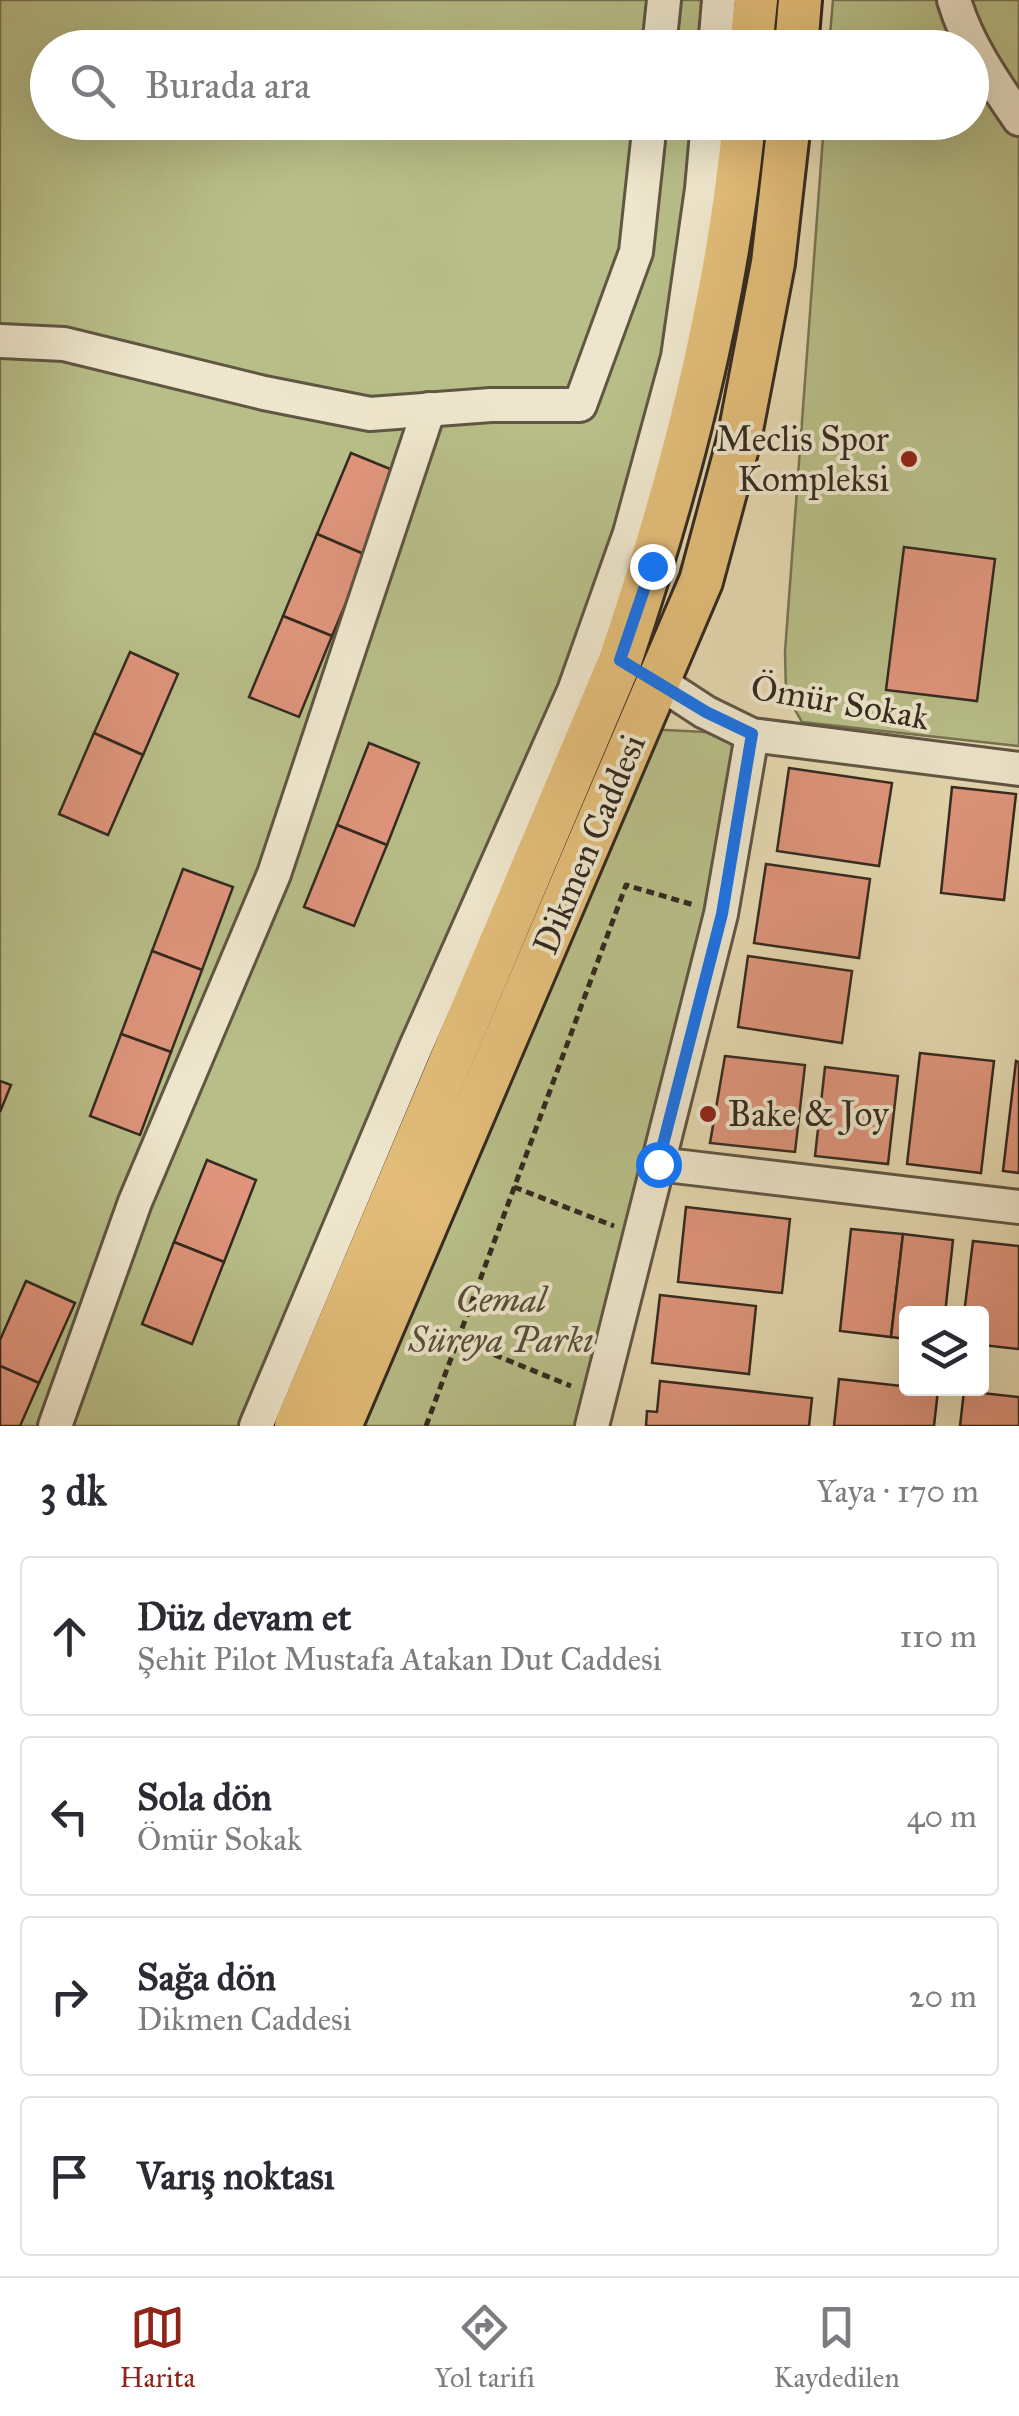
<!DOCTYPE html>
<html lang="tr">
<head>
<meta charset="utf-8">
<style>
  :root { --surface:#fff; --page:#f7f7f7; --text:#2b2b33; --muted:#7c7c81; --line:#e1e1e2; --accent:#8f2418 }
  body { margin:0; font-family:"IM FELL Great Primer",serif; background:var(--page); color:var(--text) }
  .controls { position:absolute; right:30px; bottom:30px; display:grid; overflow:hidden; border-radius:10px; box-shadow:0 10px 40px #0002 }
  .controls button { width:90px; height:90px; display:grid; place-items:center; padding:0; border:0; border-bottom:2px solid var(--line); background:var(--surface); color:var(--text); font:50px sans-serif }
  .stop { position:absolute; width:30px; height:30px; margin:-22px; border:8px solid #1a73e8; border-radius:50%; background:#fff }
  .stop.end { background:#1a73e8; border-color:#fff; box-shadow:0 2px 10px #0008 }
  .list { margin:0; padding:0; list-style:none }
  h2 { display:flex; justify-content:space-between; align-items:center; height:130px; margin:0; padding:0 40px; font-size:42px }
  h2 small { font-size:32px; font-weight:400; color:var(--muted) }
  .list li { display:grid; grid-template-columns:65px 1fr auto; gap:30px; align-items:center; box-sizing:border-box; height:160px; margin:0 20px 20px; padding:0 20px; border:2px solid var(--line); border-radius:10px }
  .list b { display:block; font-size:38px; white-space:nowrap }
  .list p { margin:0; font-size:32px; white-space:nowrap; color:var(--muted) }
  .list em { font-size:32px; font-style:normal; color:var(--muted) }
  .icon { flex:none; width:55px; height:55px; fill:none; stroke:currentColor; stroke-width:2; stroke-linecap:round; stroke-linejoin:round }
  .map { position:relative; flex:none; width:1019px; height:1426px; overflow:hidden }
  .search { position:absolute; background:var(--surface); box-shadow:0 10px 40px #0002; left:30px; right:30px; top:30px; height:110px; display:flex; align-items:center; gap:25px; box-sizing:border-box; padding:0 35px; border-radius:55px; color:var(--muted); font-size:38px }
  .sheet { height:850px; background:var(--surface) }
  nav { display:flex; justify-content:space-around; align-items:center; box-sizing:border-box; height:140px; border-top:2px solid var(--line); background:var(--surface); font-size:28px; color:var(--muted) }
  nav a { display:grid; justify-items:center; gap:5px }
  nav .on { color:var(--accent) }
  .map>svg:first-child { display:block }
</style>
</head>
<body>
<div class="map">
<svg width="1019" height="1426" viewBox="0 0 1019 1426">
  <rect width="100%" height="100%" fill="#e5d8b0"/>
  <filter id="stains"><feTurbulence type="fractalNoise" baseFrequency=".002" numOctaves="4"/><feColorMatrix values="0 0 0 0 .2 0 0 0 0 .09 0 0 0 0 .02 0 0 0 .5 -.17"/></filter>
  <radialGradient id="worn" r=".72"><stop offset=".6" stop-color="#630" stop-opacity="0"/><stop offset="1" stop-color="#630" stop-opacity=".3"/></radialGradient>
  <g fill="#b8be88" stroke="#767454" stroke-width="2.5">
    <path d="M0,0H719L715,47L48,48V122L708,123L630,533L256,1426H0Z"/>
    <path d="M833,0H1019V746L802,722L786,694L785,652L824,123L972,122V48L829,47Z"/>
    <path d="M646,729L705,732L744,745L714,909L583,1426H340Z"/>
  </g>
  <g fill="#df957c" stroke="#342a20" stroke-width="2.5">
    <path d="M351,453L400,473L366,555L317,534Z"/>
    <path d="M317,534L366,555L332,636L283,616Z"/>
    <path d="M904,547L995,559L977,701L886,690Z"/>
    <path d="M283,616L332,636L299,717L249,697Z"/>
    <path d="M130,652L178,674L143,755L94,733Z"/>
    <path d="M94,733L143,755L108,835L59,814Z"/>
    <path d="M369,743L419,763L387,845L337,825Z"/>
    <path d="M789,768L892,783L879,866L777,851Z"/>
    <path d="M952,787L1016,794L1004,900L941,893Z"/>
    <path d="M337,825L387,845L354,926L304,907Z"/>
    <path d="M766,864L870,879L859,958L754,943Z"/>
    <path d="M183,869L233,887L202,970L152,951Z"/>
    <path d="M152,951L202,970L171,1052L121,1034Z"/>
    <path d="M748,956L852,971L842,1043L738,1027Z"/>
    <path d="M121,1034L171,1052L140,1135L90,1116Z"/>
    <path d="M920,1053L994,1061L981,1173L907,1164Z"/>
    <path d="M725,1056L805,1065L795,1152L710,1143Z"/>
    <path d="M1016,1061L1019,1062V1173L1003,1171Z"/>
    <path d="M825,1067L898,1076L888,1164L815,1156Z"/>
    <path d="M0,1081L11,1085L0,1112Z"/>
    <path d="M207,1160L256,1180L224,1262L174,1242Z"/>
    <path d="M686,1207L790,1219L782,1293L678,1282Z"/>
    <path d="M851,1229L903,1234L891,1337L840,1331Z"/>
    <path d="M903,1234L953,1240L945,1314H906V1339L891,1337Z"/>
    <path d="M973,1241L1019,1246V1349L982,1345V1314H964Z"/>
    <path d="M174,1242L224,1262L192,1344L142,1324Z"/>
    <path d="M26,1281L75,1303L39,1383L0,1366V1340Z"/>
    <path d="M660,1295L756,1306L749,1374L652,1363Z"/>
    <path d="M0,1366L39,1383L20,1426H0Z"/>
    <path d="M839,1379L938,1390L934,1426H834Z"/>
    <path d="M660,1381L812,1398L809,1426H646L647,1411L657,1412Z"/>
    <path d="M964,1391L1019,1397V1426H960Z"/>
  </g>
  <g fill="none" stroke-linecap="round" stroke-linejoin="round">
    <g stroke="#605644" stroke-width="38">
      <g id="minor">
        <path d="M954,0C967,44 993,81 1019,119"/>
        <path d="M659,48L664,0"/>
        <path d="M715,48L719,0"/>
        <path d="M0,341L64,344L264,393L370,414L491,405H580L636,252L650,122"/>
        <path d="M659,682L705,712L752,735L1019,769"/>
        <path d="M658,1164L1019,1207"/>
        <path d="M55,1426L135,1202L274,874L429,409"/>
        <path d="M256,1426L415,1049L574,691L630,533L678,357L702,189L708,122"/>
        <path d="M592,1426L721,914L752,735"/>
      </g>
    </g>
    <g stroke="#342a20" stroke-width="48">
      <g id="major">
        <path d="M751,48L756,0"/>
        <path d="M796,48L800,0"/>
        <path d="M296,1426L620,661C679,486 726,307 744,122"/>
        <path d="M340,1426L701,581L739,440L773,263L789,122"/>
      </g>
    </g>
    <g stroke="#342a20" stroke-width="5" stroke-dasharray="8 5" stroke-linecap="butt">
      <path d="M514,1187L614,1226"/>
      <path d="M458,1340L571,1386"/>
      <path d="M426,1426L626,885L694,905"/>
    </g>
    <use href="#minor" stroke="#eee6cc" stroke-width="32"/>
    <use href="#major" stroke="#e2bc78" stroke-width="42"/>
  </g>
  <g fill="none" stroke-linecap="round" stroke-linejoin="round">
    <path stroke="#1a73e8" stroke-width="12" d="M652,566L620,660L706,712L752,734L722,914L658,1164"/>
  </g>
  <g fill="#8f2418" stroke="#eee6cc" stroke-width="4">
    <circle cx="909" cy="459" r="10"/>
    <circle cx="708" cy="1114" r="10"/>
  </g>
  <g text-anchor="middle" stroke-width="8" stroke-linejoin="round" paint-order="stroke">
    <g font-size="35" fill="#342a20" stroke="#eee6cc" text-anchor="end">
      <text x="889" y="451">Meclis Spor<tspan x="889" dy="40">Kompleksi</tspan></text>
      <text x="728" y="1126" text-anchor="start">Bake &amp; Joy</text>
    </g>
    <g font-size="35" fill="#342a20" stroke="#eee6cc">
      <text transform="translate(840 702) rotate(10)" y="12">Ömür Sokak</text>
      <text transform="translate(589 844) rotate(-67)" y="12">Dikmen Caddesi</text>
    </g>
    <g font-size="35" font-style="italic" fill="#554f3a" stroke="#eee6cc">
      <text x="501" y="1312">Cemal<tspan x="501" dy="40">Süreya Parkı</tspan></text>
    </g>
  </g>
  <rect width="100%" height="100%" filter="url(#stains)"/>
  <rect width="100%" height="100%" fill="url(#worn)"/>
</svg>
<div class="controls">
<button><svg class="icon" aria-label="layers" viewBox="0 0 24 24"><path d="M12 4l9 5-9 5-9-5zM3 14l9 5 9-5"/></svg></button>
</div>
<div class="stop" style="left:658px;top:1164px"></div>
<div class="stop end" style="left:652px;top:566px"></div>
<div class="search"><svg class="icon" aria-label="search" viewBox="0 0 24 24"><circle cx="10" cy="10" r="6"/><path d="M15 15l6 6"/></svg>Burada ara</div>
</div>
<section class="sheet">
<h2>3 dk<small>Yaya · 170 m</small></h2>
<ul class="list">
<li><svg class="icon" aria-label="ahead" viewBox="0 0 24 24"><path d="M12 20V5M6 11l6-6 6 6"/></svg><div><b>Düz devam et</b><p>Şehit Pilot Mustafa Atakan Dut Caddesi</p></div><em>110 m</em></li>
<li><svg class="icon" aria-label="left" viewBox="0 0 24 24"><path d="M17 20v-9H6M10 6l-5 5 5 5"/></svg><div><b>Sola dön</b><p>Ömür Sokak</p></div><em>40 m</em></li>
<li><svg class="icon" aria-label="right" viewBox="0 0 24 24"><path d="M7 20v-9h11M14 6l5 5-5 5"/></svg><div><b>Sağa dön</b><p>Dikmen Caddesi</p></div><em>20 m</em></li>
<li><svg class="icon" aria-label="arrive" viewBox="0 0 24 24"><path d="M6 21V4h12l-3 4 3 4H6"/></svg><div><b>Varış noktası</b></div></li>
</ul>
</section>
<nav>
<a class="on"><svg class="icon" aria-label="map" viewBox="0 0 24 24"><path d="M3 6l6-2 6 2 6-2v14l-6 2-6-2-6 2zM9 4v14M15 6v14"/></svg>Harita</a>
<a><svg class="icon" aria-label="directions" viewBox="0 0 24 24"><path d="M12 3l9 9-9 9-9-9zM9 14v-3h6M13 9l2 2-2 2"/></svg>Yol tarifi</a>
<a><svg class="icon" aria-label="saved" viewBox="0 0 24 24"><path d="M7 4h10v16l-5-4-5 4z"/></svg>Kaydedilen</a>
</nav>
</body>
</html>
